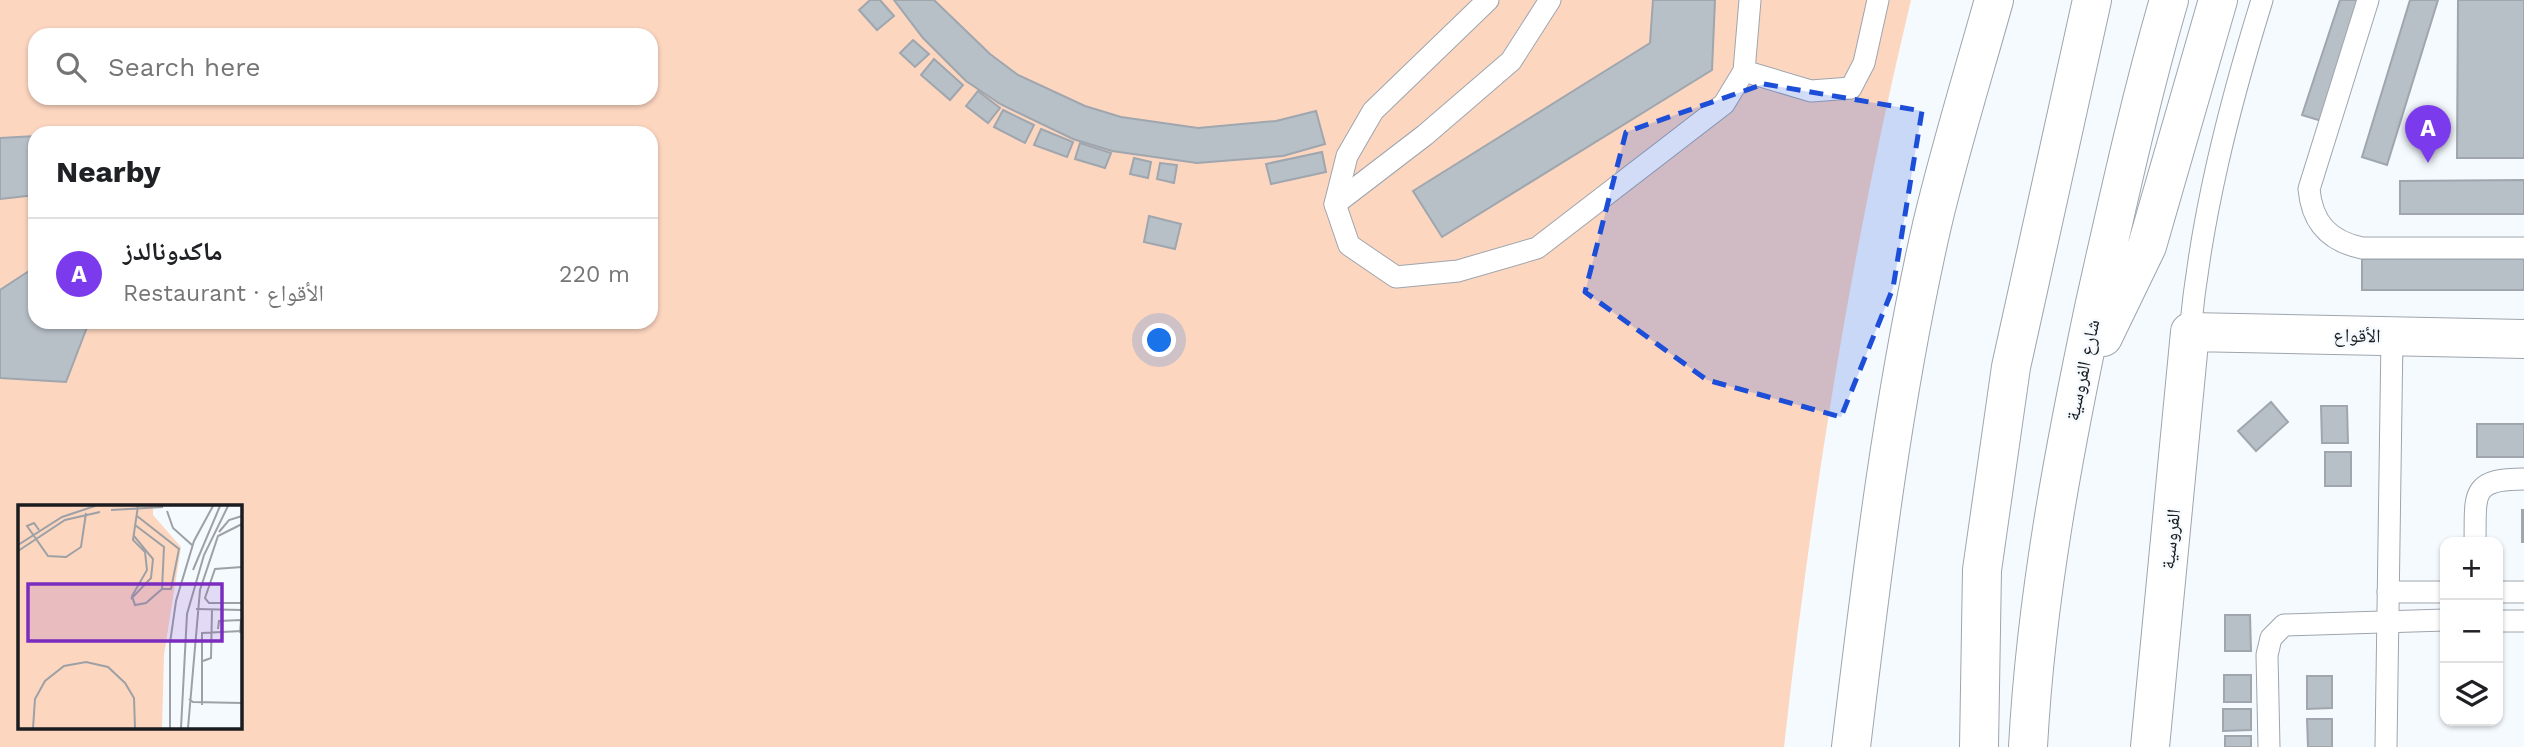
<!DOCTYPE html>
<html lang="en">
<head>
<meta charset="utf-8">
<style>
  :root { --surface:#fff; --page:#f2f2f2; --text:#202124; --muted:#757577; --line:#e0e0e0; --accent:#7c3aed }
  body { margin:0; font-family:"Work Sans","Noto Naskh Arabic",sans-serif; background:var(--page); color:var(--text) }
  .controls { position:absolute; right:21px; bottom:21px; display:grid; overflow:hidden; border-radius:14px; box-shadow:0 2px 5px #0004 }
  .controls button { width:63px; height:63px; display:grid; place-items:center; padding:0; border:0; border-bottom:2px solid var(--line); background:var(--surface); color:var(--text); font:35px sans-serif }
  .you { position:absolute; left:1160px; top:341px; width:24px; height:24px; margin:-18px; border:5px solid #fff; border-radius:50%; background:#1a73e8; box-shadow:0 0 0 10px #1a73e833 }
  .badge { display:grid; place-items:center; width:46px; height:46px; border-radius:50%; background:var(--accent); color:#fff; font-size:23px; font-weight:700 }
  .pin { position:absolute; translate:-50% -58px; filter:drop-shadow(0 2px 4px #0008) }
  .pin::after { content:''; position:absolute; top:37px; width:24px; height:21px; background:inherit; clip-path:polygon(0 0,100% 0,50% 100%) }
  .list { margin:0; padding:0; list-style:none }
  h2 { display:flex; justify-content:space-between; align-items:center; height:91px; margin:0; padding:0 28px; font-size:30px }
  h2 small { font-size:23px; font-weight:400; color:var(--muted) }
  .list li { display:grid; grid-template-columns:46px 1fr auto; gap:21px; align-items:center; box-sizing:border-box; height:112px; padding:0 28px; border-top:2px solid var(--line) }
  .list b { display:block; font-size:26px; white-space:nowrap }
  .list p { margin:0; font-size:23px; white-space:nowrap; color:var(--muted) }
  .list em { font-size:23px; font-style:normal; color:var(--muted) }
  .icon { flex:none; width:38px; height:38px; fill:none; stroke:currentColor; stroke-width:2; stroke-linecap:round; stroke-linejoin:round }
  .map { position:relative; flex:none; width:2524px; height:747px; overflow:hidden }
  .search { position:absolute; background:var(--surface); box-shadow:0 2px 5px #0004; left:28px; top:28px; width:630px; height:77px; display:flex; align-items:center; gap:18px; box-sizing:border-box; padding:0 24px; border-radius:21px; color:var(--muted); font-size:26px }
  .panel { position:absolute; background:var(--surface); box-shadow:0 2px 5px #0004; left:28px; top:126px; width:630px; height:203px; border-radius:21px }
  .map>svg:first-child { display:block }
</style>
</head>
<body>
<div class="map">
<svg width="2524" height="747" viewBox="0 0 2524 747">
  <rect width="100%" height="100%" fill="#f5faff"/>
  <path fill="#fdd6c0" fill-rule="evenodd" d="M0,0H1911C1852,245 1812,496 1784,747H0ZM35,35H651V98H35ZM35,133H651V322H35ZM19,507H240V728H19Z"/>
  <g fill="#b7bfc7" stroke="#9fa6ae" stroke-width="2">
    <path d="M870,0H880L894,16L877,30L859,10Z"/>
    <path d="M894,0H934L990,54L1018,75L1085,106L1121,117L1198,128L1276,121L1316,111L1325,144L1283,156L1197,163L1112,151L1073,139L1000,104L966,81L923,38Z"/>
    <path d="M1653,0H1715L1712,70L1442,237L1413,191L1650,43Z"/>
    <path d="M2340,0H2365L2325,122L2302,115Z"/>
    <path d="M2410,0H2438L2387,165L2362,157Z"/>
    <path d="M2458,0H2524V158H2457Z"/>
    <path d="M913,40L929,54L915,67L900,53Z"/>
    <path d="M934,59L963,85L950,100L921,75Z"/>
    <path d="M978,91L1000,108L988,123L966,106Z"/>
    <path d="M1003,110L1034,125L1025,143L994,127Z"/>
    <path d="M1041,129L1073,142L1067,157L1034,145Z"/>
    <path d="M35,136V195L0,199V138Z"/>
    <path d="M1080,143L1111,153L1105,168L1075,159Z"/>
    <path d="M1322,152L1326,172L1271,184L1266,164Z"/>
    <path d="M1134,158L1151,162L1148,178L1130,174Z"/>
    <path d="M1160,163L1177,165L1174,183L1157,179Z"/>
    <path d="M2524,180V214H2400V181Z"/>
    <path d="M1149,216L1181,224L1175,249L1144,242Z"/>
    <rect x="2362" y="259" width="162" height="31"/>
    <path d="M35,267V322H89L66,382L0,378V290Z"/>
    <path d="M2271,402L2288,422L2256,451L2238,431Z"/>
    <path d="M2321,406H2347L2348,443H2322Z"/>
    <rect x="2477" y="424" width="47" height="33"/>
    <rect x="2325" y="452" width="26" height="34"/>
    <rect x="2522" y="510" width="2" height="32"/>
    <path d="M2225,615H2250L2251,651H2225Z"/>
    <rect x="2224" y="675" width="27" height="27"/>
    <path d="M2307,676H2332V708L2307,709Z"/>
    <path d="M2223,709H2251V730L2223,731Z"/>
    <path d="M2307,719H2332V747H2308Z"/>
    <rect x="2225" y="736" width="26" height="11"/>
  </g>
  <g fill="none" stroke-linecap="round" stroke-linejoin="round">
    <g stroke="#9ea5ad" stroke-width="23">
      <g id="service">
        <path d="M1488,0L1373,111L1347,156L1335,204L1349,245L1396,277L1458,271L1537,248L1724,104L1744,71L1750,0"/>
        <path d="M2368,0L2309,189C2312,223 2329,241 2362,248H2524"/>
        <path d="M1744,71L1811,91L1851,88L1864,63L1878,0"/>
        <path d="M1335,204L1425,135L1511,61L1550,0"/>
        <path d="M2190,332C2201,217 2228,110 2262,0"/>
        <path d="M2475,542C2476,495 2469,479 2524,479"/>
        <path d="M2388,592H2445"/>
        <path d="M2498,592H2524"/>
        <path d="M2498,621H2524"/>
        <path d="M2269,747L2267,655L2271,638L2284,625L2445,620"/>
        <path d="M2386,747L2392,336"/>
      </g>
    </g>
    <g stroke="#9ea5ad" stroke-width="40">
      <path id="minor" d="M2150,747L2190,332L2524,339"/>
    </g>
    <g stroke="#9ea5ad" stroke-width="40">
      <g id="trunk">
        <path d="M2103,337L2147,246L2218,0"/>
        <path d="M1851,747C1872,572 1893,396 1932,225C1950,149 1973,75 1994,0"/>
        <path d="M1979,747L1982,570L2011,367L2092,0"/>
        <path d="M2028,747C2036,597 2064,450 2095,303C2118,201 2140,100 2169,0"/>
      </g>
    </g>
    <use href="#service" stroke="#fff" stroke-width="21"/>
    <use href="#minor" stroke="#fff" stroke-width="38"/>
    <use href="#trunk" stroke="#fff" stroke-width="38"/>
  </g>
  <path fill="#1d4ed8" fill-opacity="0.2" stroke="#1d4ed8" stroke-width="5" stroke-dasharray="14 9" stroke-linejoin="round" d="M1764,84L1922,111L1893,288L1841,417L1707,380L1585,292L1626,132Z"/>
  <g text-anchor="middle" stroke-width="5" stroke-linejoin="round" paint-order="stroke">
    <g font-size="19" fill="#1a1c1f" stroke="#f5faff">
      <text transform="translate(2357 335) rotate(1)" y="7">الأقواع</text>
      <text transform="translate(2082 370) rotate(-78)" y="7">شارع الفروسية</text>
      <text transform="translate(2170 539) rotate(-84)" y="7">الفروسية</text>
    </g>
  </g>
  <g transform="translate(18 505)">
    <rect width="224" height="224" fill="#f5faff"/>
    <path d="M0,1H135V10L163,42L146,150L144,223H0Z" fill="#fdd6c0"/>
    <path fill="none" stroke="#9da1a5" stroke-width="2" d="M93,5L145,2M149,6L155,23L174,40M119,11L161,44L153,84H144M117,20L146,42L144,84L128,98L117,100L114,91L129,65L127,47L115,35L120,1M21,25L16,18L9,21L30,51L48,52L63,42L68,8M201,27L211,15L224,11M0,40L44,12L77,1M0,46L47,15L82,7M224,62L197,64L187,93L191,98H224M175,65L202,1M113,94L133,73L135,54L116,31M178,104L224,105M200,124L201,116L223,115L222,128M185,156L193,153L194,104M171,194L175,197L224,198M184,200V128L224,126M15,223L17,194L27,176L46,161L68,157L90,162L107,178L116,193L117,223M152,223V138L158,96L176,36L195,1M163,223L169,109L186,50L210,1M170,223L182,85L200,31L224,19"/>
    <path fill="#7b2cbf" fill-opacity="0.15" stroke="#7b2cbf" stroke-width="3.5" d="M10,79H204V136H10Z"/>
    <rect width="224" height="224" fill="none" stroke="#1a1c1f" stroke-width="3.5"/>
  </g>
</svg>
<div class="controls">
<button>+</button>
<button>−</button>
<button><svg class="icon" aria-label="layers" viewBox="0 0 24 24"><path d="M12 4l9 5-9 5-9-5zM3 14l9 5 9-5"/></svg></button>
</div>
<div class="you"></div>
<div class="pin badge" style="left:2428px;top:163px">A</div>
<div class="search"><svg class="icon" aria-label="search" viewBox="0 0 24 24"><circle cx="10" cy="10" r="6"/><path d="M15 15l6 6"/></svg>Search here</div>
<section class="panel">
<h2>Nearby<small></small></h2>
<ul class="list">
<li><span class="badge">A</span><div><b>ماكدونالدز</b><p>Restaurant · الأقواع</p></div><em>220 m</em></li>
</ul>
</section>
</div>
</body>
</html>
